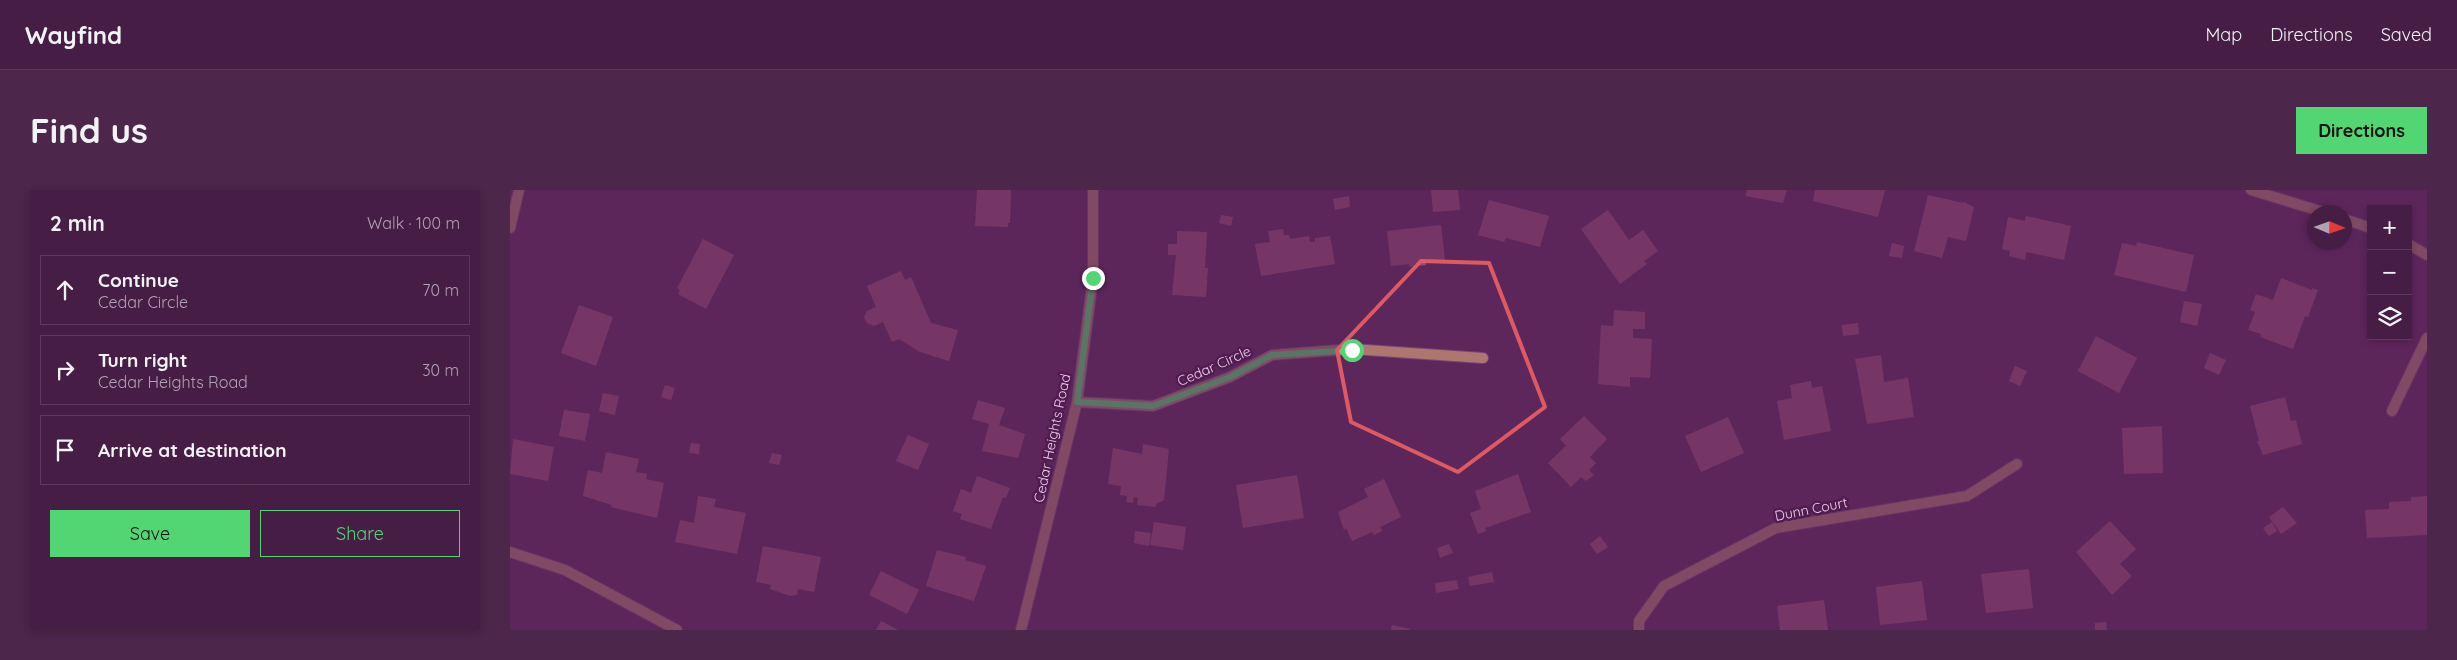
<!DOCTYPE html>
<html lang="en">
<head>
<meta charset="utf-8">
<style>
  :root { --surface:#461d44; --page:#4d264b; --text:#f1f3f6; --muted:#b0a2b2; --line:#5e3b5d; --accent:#52d673 }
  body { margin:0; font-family:Quicksand,sans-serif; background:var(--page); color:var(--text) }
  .controls { position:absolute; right:15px; top:15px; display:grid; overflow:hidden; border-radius:0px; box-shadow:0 2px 8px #0003 }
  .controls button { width:45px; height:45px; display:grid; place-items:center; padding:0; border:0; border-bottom:1px solid var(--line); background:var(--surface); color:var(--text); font:25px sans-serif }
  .compass { position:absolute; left:1797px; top:15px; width:45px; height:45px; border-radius:50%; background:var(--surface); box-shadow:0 2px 8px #0003; rotate:92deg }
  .stop { position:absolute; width:15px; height:15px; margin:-11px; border:4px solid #52d673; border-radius:50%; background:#fff }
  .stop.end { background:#52d673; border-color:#fff; box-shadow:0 1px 5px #0008 }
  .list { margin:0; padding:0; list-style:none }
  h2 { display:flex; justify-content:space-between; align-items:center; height:65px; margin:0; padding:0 20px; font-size:21px }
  h2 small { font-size:16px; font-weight:400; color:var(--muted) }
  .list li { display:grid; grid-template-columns:32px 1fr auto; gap:15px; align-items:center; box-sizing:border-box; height:70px; margin:0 10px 10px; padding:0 10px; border:1px solid var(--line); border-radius:0px }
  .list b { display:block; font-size:19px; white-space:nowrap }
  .list p { margin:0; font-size:16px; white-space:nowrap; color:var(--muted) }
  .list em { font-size:16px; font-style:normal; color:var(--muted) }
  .actions { display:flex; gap:10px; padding:15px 20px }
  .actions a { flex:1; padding:11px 0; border:1px solid var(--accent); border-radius:0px; text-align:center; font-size:18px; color:var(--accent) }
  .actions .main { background:var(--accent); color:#111 }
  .icon { flex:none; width:28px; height:28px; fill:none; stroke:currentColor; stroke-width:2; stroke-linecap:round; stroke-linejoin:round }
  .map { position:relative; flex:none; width:1917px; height:440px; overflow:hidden; border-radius:0px }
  header { display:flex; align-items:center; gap:30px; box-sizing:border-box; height:70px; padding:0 25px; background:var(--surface); border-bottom:1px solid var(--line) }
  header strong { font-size:24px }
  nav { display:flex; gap:28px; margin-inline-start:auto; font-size:18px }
  .intro { display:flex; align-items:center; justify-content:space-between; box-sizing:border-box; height:120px; padding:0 30px }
  h1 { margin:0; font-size:35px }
  .button { padding:12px 22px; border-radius:0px; background:var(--accent); color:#111; font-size:18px; font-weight:700 }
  main { display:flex; gap:30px; padding:0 30px }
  aside { flex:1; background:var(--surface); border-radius:0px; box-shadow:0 2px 8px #0003 }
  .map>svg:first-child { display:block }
</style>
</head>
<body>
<header>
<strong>Wayfind</strong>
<nav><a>Map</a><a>Directions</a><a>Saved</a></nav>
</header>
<div class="intro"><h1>Find us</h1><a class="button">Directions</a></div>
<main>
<aside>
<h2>2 min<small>Walk · 100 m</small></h2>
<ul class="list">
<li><svg class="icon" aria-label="ahead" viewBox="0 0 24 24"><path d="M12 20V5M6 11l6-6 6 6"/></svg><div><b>Continue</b><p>Cedar Circle</p></div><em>70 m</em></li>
<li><svg class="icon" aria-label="right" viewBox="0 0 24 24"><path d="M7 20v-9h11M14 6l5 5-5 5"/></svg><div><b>Turn right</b><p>Cedar Heights Road</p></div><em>30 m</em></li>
<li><svg class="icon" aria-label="arrive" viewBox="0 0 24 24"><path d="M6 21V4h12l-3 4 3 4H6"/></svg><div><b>Arrive at destination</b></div></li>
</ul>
<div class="actions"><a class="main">Save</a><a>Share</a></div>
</aside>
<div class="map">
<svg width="1917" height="440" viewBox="0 0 1917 440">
  <rect width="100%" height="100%" fill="#5d275b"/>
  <g fill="#924b71">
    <path d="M467,0H501L500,33H498V37L465,36Z"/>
    <path d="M921,0H948L950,20L923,22Z"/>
    <path d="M1237,0H1277L1273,13L1236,6Z"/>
    <path d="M1305,0H1375L1368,27L1303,11Z"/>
    <path d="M1418,5L1453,13L1454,12L1464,17L1456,51L1438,47L1432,68L1404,61Z"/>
    <path d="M839,6L840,17L825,20L823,9Z"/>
    <path d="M979,10L1039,26L1030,57L996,48L994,52L968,45Z"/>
    <path d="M1098,20L1119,50L1133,40L1148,61L1134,71L1137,74L1110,94L1071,39Z"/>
    <path d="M711,25L723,27L721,36L709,33Z"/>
    <path d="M1516,26L1561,36L1554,70L1516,62L1515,70L1499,66L1500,61L1492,59L1498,27L1515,31Z"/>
    <path d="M931,35L935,70L915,72L916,75L899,77V74L881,76L877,41Z"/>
    <path d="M773,39L774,45H779L780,49L799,46L800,52H805V48L820,46L825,74L751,86L745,54L760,52L758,41Z"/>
    <path d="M667,41L697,42L695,78H698L696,107L662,105L666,65H658V54H667Z"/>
    <path d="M193,49L224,65L196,119L168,104L170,100L167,98Z"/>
    <path d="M1627,52L1684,65L1676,102L1604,85L1612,53L1626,56Z"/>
    <path d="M1382,53L1394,56L1392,68L1379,66Z"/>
    <path d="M391,81L395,90L401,87L421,133L448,140L439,171L410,162L389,149L382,152L373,132L364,136L357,133L354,127L357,121L366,117L357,96Z"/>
    <path d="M1771,88L1802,100V98L1808,100L1798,127L1795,126L1783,159L1750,147L1751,144L1738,140L1745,122L1740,120L1746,104L1763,110Z"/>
    <path d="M1674,111L1692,114L1687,136L1670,132Z"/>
    <path d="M69,115L103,127L86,176L51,163Z"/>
    <path d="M1104,120L1135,122V139H1123V148L1142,149L1140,188L1120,187V197L1088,194L1091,135L1103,136Z"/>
    <path d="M1348,133L1349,144L1333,146L1332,135Z"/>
    <path d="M1586,146L1627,168L1609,203L1568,181Z"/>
    <path d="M1700,163L1716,170L1709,185L1694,178Z"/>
    <path d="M1371,165L1374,192L1398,188L1404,227L1357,234L1345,169Z"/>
    <path d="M1505,176L1517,181L1510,196L1499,191Z"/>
    <path d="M1301,191L1302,198L1312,196L1321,241L1274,250L1267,211L1282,208L1280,195Z"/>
    <path d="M155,195L165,198L161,210L151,207Z"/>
    <path d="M93,203L109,206L105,225L89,221Z"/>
    <path d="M1775,207L1781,231L1786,230L1792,254L1753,265L1747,251H1749L1740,216Z"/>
    <path d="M468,210L495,218L489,235L515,244L508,268L472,261L479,234L462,229Z"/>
    <path d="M54,220L80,224L75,251L49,246Z"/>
    <path d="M1074,226L1097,249L1080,267L1086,273L1079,280L1084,285L1076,291L1071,287L1061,297L1038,273L1056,256L1050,249Z"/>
    <path d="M1218,227L1234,263L1191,282L1175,246Z"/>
    <path d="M1652,236L1653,283L1614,284L1612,238Z"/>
    <path d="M398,245L419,254L408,280L386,271Z"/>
    <path d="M3,249L44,257L38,291L0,284Z"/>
    <path d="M181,253L190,254L189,264L179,263Z"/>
    <path d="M633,254L659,259L654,310L646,314V317L627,315L628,308L624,307L623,313L616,312L617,306L610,305L611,296L598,294L603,258L632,264Z"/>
    <path d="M96,262L129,269L126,282L137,284L136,289L154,293L147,328L101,317L102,315L73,306L78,280L92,283Z"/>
    <path d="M262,263L272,265L269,275L259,273Z"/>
    <path d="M1008,284L1021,322L975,338L976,341L968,344L960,323L971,319L965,301Z"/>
    <path d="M787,285L794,328L733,338L726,295Z"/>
    <path d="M467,286L500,298L496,308L493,307L481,339L450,329L452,324L443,321L451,299L461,303Z"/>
    <path d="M874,289L891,327L870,337L872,341L864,345L862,342L842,351L836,338L834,340L828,322L858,307L854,299Z"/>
    <path d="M188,306L206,309L204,317L236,323L227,364L165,352L170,330L184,333Z"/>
    <path d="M1917,306V345L1857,348L1855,320L1879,319V312L1901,311V307Z"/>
    <path d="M1773,317L1787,333L1771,344L1759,327Z"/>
    <path d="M1600,331L1626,359L1610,374L1622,386L1602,405L1566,362Z"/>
    <path d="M644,332L676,337L673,360L640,355Z"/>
    <path d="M1762,332L1767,341L1759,346L1753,338Z"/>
    <path d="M625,341L641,343L639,356L624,353Z"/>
    <path d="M1090,346L1098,357L1087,364L1080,354Z"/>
    <path d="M939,354L943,363L930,368L927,358Z"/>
    <path d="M253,356L311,367L304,402L288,399L287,405L280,406L260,399L261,395L246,392Z"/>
    <path d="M427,360L456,367L455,370L476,376L464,411L416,396Z"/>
    <path d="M1519,379L1523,418L1476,423L1471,384Z"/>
    <path d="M371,381L409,400L397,424L359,405Z"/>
    <path d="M982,382L984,392L960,396L958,387Z"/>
    <path d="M947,390L949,399L926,403L925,393Z"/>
    <path d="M1412,391L1417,430L1370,435L1366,397Z"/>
    <path d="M1314,410L1318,440H1270L1267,416Z"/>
    <path d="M371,431L388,440H366Z"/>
    <path d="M1596,432L1597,440H1585V433Z"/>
    <path d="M882,435L900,439V440H881Z"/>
  </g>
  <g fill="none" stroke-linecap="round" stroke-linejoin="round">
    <g stroke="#774575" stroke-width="12">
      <g id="minor">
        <path d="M1741,0L1813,22"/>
        <path d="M1834,29L1861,38"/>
        <path d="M0,38L9,0"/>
        <path d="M1898,54L1917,65"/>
        <path d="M567,212L643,216L720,187L762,165L842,159L973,168"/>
        <path d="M1882,221L1917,148"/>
        <path d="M0,362L55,380L167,440"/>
        <path d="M511,440L567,212L583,88V0"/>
        <path d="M1129,440V431L1154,396L1266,338L1457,306L1507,274"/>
      </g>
    </g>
    <use href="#minor" stroke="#ab776f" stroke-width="10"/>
  </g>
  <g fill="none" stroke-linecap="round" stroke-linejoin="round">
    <path stroke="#52d673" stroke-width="6" d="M583,88L567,212L643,216L720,187L762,165L842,160"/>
  </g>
  <path d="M0 0H1917V440H0ZM911,71L979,73L1035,217L948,282L841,232L827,160Z" fill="#5d275b" fill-opacity=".55" fill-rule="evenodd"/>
  <path fill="none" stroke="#de5a63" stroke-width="4" stroke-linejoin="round" d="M911,71L979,73L1035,217L948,282L841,232L827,160Z"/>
  <g text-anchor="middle" stroke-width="5" stroke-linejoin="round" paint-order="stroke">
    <g font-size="14" fill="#efceec" stroke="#511c50">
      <text transform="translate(704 176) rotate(-24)" y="5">Cedar Circle</text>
      <text transform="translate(542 248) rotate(-78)" y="5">Cedar Heights Road</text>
      <text transform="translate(1301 319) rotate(-11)" y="5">Dunn Court</text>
    </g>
  </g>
</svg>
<div class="controls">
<button>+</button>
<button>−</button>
<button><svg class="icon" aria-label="layers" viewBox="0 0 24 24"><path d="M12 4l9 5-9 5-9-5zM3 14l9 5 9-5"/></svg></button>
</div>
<svg class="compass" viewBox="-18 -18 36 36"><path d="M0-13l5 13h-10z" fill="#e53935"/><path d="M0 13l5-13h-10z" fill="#b0a2b2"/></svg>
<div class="stop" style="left:842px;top:160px"></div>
<div class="stop end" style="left:583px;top:88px"></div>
</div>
</main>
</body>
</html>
